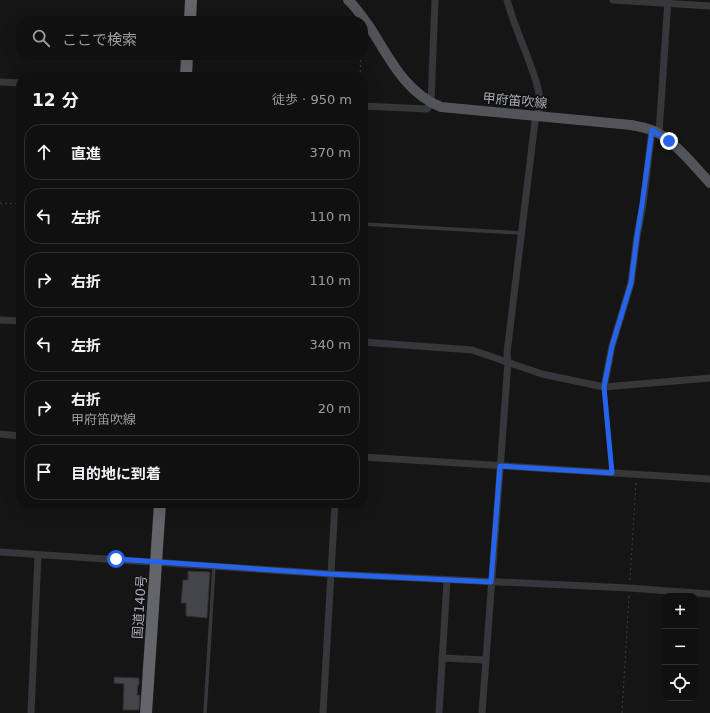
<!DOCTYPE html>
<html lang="ja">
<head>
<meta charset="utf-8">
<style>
  :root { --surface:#101010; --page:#1e1e1e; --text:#f1f3f6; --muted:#9c9d9f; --line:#303030 }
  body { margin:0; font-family:"DejaVu Sans","Noto Sans JP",sans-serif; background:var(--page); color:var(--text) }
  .controls { position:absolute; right:12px; bottom:12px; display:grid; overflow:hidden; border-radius:8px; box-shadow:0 4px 16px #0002 }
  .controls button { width:36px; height:36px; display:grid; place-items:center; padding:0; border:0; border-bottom:1px solid var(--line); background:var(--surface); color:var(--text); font:20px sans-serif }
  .stop { position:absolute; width:12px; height:12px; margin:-9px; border:3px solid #2563eb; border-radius:50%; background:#fff }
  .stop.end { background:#2563eb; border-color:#fff; box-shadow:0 1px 4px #0008 }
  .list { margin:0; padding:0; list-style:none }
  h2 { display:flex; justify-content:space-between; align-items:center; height:52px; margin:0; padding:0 16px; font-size:17px }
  h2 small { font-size:13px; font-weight:400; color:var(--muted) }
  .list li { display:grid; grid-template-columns:26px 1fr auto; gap:12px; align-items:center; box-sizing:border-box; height:56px; margin:0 8px 8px; padding:0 8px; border:1px solid var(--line); border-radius:16px }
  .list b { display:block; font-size:15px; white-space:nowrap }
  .list p { margin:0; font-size:13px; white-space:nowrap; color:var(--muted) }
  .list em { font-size:13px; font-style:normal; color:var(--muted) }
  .icon { flex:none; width:22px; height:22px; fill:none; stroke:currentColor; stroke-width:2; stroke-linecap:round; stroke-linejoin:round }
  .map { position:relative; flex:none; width:710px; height:713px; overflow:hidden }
  .search { position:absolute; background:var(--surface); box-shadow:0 4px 16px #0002; left:16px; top:16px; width:352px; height:44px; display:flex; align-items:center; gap:10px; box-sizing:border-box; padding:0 14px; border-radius:16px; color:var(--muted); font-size:15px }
  .panel { position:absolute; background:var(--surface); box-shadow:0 4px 16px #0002; left:16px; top:72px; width:352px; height:436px; border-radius:16px }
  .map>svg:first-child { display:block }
</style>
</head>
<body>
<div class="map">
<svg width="710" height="713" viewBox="0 0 710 713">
  <rect width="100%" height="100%" fill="#151516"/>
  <g fill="#444549" stroke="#2f2f32">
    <path d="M188,571L210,572L207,618L186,616V603H181L183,580H188Z"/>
    <path d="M114,677L139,678V684L138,685L137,695H140L139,710H123L124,684L114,683Z"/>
  </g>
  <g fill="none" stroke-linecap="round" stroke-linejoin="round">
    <g stroke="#3c3e42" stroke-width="1" stroke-dasharray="2 3" stroke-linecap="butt">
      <path d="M360,77L361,55"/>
      <path d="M0,203L21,204"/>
      <path d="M630,580L636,482"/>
      <path d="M622,713L629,595"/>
    </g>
    <g stroke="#36373b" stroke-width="3.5">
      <path d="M363,224L521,233"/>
      <path d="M604,387L612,473"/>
      <path d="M205,713L214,566"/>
    </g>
    <g stroke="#36373b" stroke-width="7">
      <path d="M613,0L710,6"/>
      <path d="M0,82L21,83"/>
      <path d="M363,106L427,109L431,103L435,0"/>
      <path d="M659,133L668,0"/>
      <path d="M0,320L21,321"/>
      <path d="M363,342L472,350L542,374L604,387L710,378"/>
      <path d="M604,387L612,346L631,283L637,236L643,205L652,130"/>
      <path d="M0,434L21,436"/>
      <path d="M363,457L710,479"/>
      <path d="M0,552L331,574L629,588L710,594"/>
      <path d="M442,658L485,660"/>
      <path d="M31,713L38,555"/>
      <path d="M323,713L335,503"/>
      <path d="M439,713L447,580"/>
      <path d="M482,713L508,362L507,353L535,121C547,99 533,74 526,53C519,35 512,18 507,0"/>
    </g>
    <path stroke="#525459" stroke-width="10" d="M348,0C356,7 362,17 369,26C389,57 405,93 441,107L631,125C640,127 650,128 658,133C677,144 695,167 710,183"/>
    <g stroke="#63656b" stroke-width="12">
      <path d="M190,21L191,0"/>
      <path d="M186,77L187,55"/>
      <path d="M146,713L160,503"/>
    </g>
  </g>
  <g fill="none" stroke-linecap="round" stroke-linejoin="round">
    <path stroke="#2563eb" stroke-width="5" d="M116,559L330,574L491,582L500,466L612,473L604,387L612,346L631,283L637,236L642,205L652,130L669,141"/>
  </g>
  <g text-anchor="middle" stroke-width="3.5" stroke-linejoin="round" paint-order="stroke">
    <g font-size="13" fill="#a8acb5" stroke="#101011">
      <text transform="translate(515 100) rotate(5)" y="5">甲府笛吹線</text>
      <text transform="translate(139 607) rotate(-86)" y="5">国道140号</text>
    </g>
  </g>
</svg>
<div class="controls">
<button>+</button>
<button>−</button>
<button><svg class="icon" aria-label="locate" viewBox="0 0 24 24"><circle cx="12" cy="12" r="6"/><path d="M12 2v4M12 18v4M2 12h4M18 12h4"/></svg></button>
</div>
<div class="stop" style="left:116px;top:559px"></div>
<div class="stop end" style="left:669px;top:141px"></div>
<div class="search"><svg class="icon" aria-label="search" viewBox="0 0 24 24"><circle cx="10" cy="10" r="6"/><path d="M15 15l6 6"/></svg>ここで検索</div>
<section class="panel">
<h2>12 分<small>徒歩 · 950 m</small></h2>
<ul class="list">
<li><svg class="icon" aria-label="ahead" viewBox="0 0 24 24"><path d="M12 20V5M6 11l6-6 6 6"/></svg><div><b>直進</b></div><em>370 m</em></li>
<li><svg class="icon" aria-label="left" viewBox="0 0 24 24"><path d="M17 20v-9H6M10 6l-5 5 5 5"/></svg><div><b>左折</b></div><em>110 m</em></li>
<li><svg class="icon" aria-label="right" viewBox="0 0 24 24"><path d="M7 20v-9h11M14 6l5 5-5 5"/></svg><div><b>右折</b></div><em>110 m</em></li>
<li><svg class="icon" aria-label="left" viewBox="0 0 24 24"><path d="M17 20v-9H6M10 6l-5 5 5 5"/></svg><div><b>左折</b></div><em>340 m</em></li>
<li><svg class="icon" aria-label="right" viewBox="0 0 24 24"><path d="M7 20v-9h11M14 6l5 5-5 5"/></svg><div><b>右折</b><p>甲府笛吹線</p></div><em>20 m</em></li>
<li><svg class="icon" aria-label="arrive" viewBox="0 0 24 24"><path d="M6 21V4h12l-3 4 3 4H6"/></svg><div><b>目的地に到着</b></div></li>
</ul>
</section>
</div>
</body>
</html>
